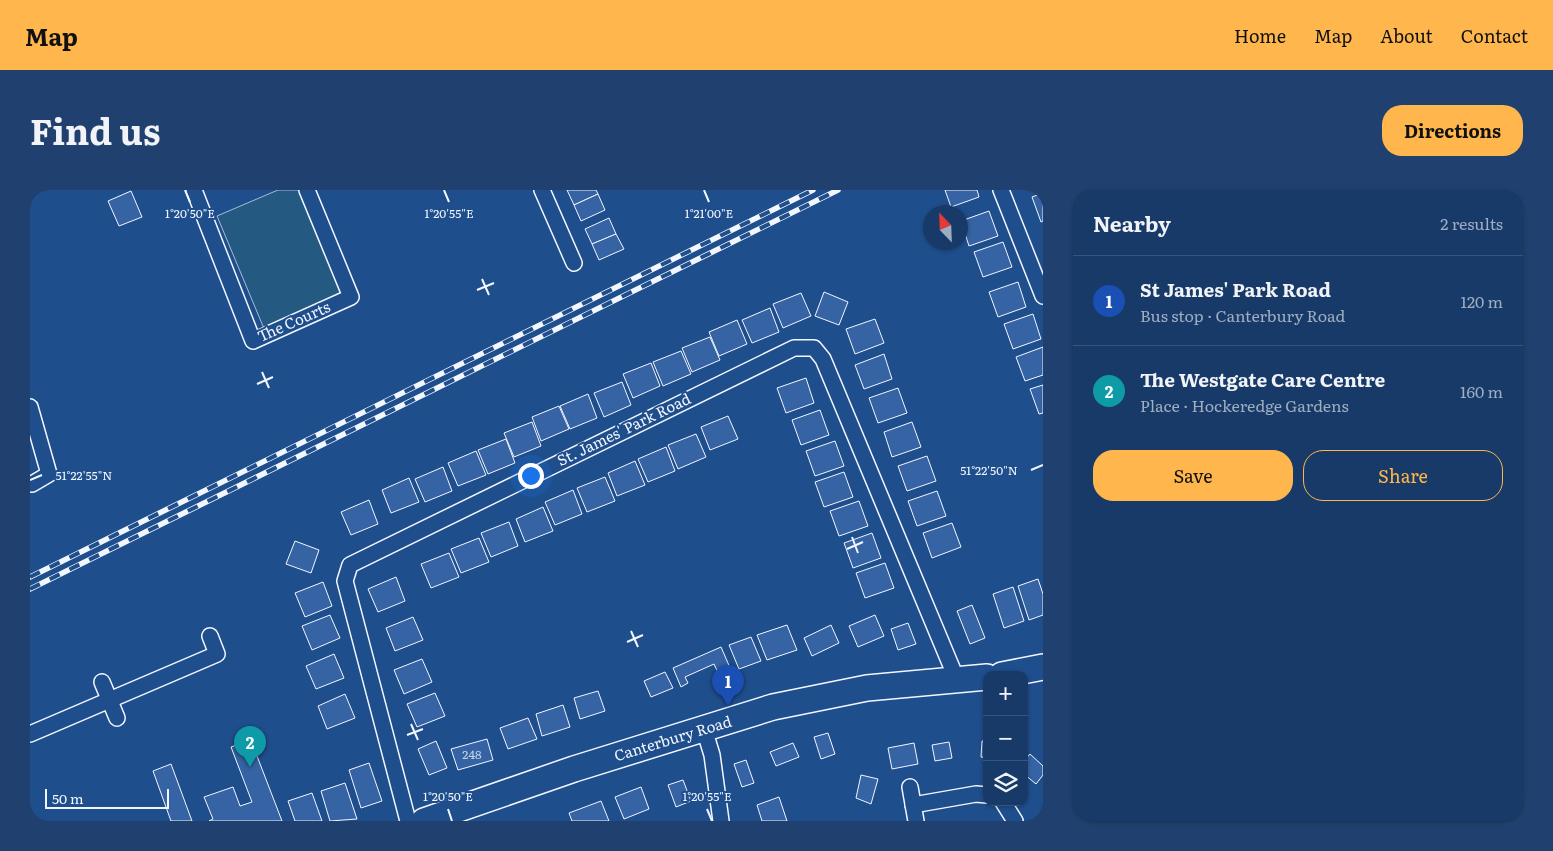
<!DOCTYPE html>
<html lang="en">
<head>
<meta charset="utf-8">
<style>
  :root { --surface:#173a69; --page:#20416f; --text:#f1f3f6; --muted:#9eadc0; --line:#36547d; --accent:#ffb74d }
  body { margin:0; font-family:Literata,serif; background:var(--page); color:var(--text) }
  .controls { position:absolute; right:15px; bottom:15px; display:grid; overflow:hidden; border-radius:10px; box-shadow:0 1px 4px #0004 }
  .controls button { width:45px; height:45px; display:grid; place-items:center; padding:0; border:0; border-bottom:1px solid var(--line); background:var(--surface); color:var(--text); font:25px sans-serif }
  .compass { position:absolute; left:893px; top:15px; width:45px; height:45px; border-radius:50%; background:var(--surface); box-shadow:0 1px 4px #0004; rotate:337deg }
  .scale { position:absolute; left:15px; bottom:12px; width:124px; box-sizing:border-box; padding-left:5px; border:2px solid #f2f6ff; border-top:0; font-size:14px; line-height:18px; white-space:nowrap; color:#f2f6ff; -webkit-text-stroke:4px #1f4e8c; paint-order:stroke }
  .you { position:absolute; left:500px; top:285px; width:18px; height:18px; margin:-12px; border:4px solid #fff; border-radius:50%; background:#1a73e8; box-shadow:0 0 0 8px #1a73e833 }
  .badge { display:grid; place-items:center; width:32px; height:32px; border-radius:50%; background:var(--accent); color:#fff; font-size:16px; font-weight:700 }
  .pin { position:absolute; translate:-50% -41px; filter:drop-shadow(0 1px 2px #0008) }
  .pin::after { content:''; position:absolute; top:26px; width:18px; height:15px; background:inherit; clip-path:polygon(0 0,100% 0,50% 100%) }
  .list { margin:0; padding:0; list-style:none }
  h2 { display:flex; justify-content:space-between; align-items:center; height:65px; margin:0; padding:0 20px; font-size:21px }
  h2 small { font-size:16px; font-weight:400; color:var(--muted) }
  .list li { display:grid; grid-template-columns:32px 1fr auto; gap:15px; align-items:center; box-sizing:border-box; height:90px; padding:0 20px; border-top:1px solid var(--line) }
  .list b { display:block; font-size:19px; white-space:nowrap }
  .list p { margin:0; font-size:16px; white-space:nowrap; color:var(--muted) }
  .list em { font-size:16px; font-style:normal; color:var(--muted) }
  .actions { display:flex; gap:10px; padding:15px 20px }
  .actions a { flex:1; padding:11px 0; border:1px solid var(--accent); border-radius:20px; text-align:center; font-size:18px; color:var(--accent) }
  .actions .main { background:var(--accent); color:#111 }
  .icon { flex:none; width:28px; height:28px; fill:none; stroke:currentColor; stroke-width:2; stroke-linecap:round; stroke-linejoin:round }
  .map { position:relative; flex:none; width:1013px; height:631px; overflow:hidden; border-radius:20px }
  header { display:flex; align-items:center; gap:30px; box-sizing:border-box; height:70px; padding:0 25px; background:var(--accent); color:#111 }
  header strong { font-size:24px }
  nav { display:flex; gap:28px; margin-inline-start:auto; font-size:18px }
  .intro { display:flex; align-items:center; justify-content:space-between; box-sizing:border-box; height:120px; padding:0 30px }
  h1 { margin:0; font-size:35px }
  .button { padding:12px 22px; border-radius:20px; background:var(--accent); color:#111; font-size:18px; font-weight:700 }
  main { display:flex; gap:30px; padding:0 30px }
  aside { flex:1; background:var(--surface); border-radius:20px; box-shadow:0 1px 4px #0004 }
  .map>svg:first-child { display:block }
</style>
</head>
<body>
<header>
<strong>Map</strong>
<nav><a>Home</a><a>Map</a><a>About</a><a>Contact</a></nav>
</header>
<div class="intro"><h1>Find us</h1><a class="button">Directions</a></div>
<main>
<div class="map">
<svg width="1013" height="631" viewBox="0 0 1013 631">
  <rect width="100%" height="100%" fill="#1f4e8c"/>
  <path fill="#245a82" stroke="#a8bbd7" d="M248,0H275L319,105L235,141L187,26Z"/>
  <g fill="#3563a3" stroke="#f2f6ff">
    <path d="M537,0H566L568,4L544,15Z"/>
    <path d="M915,0H947L949,7L921,17Z"/>
    <path d="M101,1L112,27L89,36L78,11Z"/>
    <path d="M1013,3V31L1011,32L1002,7Z"/>
    <path d="M568,4L575,20L551,31L544,15Z"/>
    <path d="M959,21L968,46L939,56L931,31Z"/>
    <path d="M579,28L586,44L562,54L555,39Z"/>
    <path d="M586,44L594,59L569,70L562,54Z"/>
    <path d="M973,52L982,77L953,87L944,62Z"/>
    <path d="M988,92L996,117L968,127L959,102Z"/>
    <path d="M794,102L818,112L809,135L785,126Z"/>
    <path d="M771,103L781,126L753,138L743,114Z"/>
    <path d="M740,118L749,142L722,153L712,130Z"/>
    <path d="M1003,124L1011,149L983,159L974,134Z"/>
    <path d="M845,129L854,153L825,164L816,139Z"/>
    <path d="M707,130L717,154L689,166L679,142Z"/>
    <path d="M680,147L690,170L662,182L652,158Z"/>
    <path d="M1013,157V185L995,191L986,167Z"/>
    <path d="M651,161L661,184L633,196L623,172Z"/>
    <path d="M854,164L862,189L834,199L825,175Z"/>
    <path d="M621,173L630,196L603,208L593,184Z"/>
    <path d="M776,188L784,213L756,223L747,198Z"/>
    <path d="M592,192L601,215L574,227L564,203Z"/>
    <path d="M1013,195V223L1009,224L1000,199Z"/>
    <path d="M868,198L877,223L848,233L839,208Z"/>
    <path d="M558,204L567,228L540,239L530,216Z"/>
    <path d="M529,216L539,239L511,251L502,227Z"/>
    <path d="M790,220L799,245L771,255L762,230Z"/>
    <path d="M698,226L708,249L680,260L671,237Z"/>
    <path d="M502,232L511,256L484,267L474,243Z"/>
    <path d="M882,232L891,257L862,267L854,242Z"/>
    <path d="M666,244L676,267L648,279L638,255Z"/>
    <path d="M476,249L485,273L458,284L448,260Z"/>
    <path d="M805,251L814,276L785,286L776,261Z"/>
    <path d="M636,257L645,281L618,292L608,269Z"/>
    <path d="M446,261L456,285L428,296L418,273Z"/>
    <path d="M897,266L906,291L877,301L868,276Z"/>
    <path d="M605,271L615,295L587,306L578,283Z"/>
    <path d="M413,277L422,301L395,312L385,289Z"/>
    <path d="M814,282L823,307L794,317L785,292Z"/>
    <path d="M575,287L585,311L557,322L547,298Z"/>
    <path d="M379,288L389,312L361,323L352,300Z"/>
    <path d="M543,300L552,324L525,335L515,312Z"/>
    <path d="M907,301L916,326L887,336L878,311Z"/>
    <path d="M339,310L348,334L321,345L311,322Z"/>
    <path d="M829,311L838,336L809,346L800,321Z"/>
    <path d="M513,317L523,341L495,352L486,329Z"/>
    <path d="M479,332L488,356L461,367L451,343Z"/>
    <path d="M922,333L931,357L902,368L893,343Z"/>
    <path d="M842,343L851,368L823,378L814,353Z"/>
    <path d="M449,348L459,372L431,383L421,359Z"/>
    <path d="M265,351L289,360L281,383L256,374Z"/>
    <path d="M419,363L429,387L401,398L391,374Z"/>
    <path d="M855,373L864,398L835,408L826,383Z"/>
    <path d="M366,387L375,411L348,422L338,399Z"/>
    <path d="M1008,389L1013,404V425L999,430L988,396Z"/>
    <path d="M293,392L302,416L275,427L265,403Z"/>
    <path d="M983,397L994,431L974,438L963,404Z"/>
    <path d="M942,415L955,448L940,454L927,421Z"/>
    <path d="M300,425L310,448L282,460L272,436Z"/>
    <path d="M845,425L854,446L828,457L819,436Z"/>
    <path d="M383,427L393,450L365,461L356,438Z"/>
    <path d="M878,433L886,454L868,460L861,439Z"/>
    <path d="M757,435L767,460L737,470L727,445Z"/>
    <path d="M801,435L809,453L782,466L774,448Z"/>
    <path d="M721,447L731,471L709,479L699,455Z"/>
    <path d="M691,457L701,480L689,485L684,474L655,487L658,493L651,497L643,478Z"/>
    <path d="M304,464L314,488L286,499L276,476Z"/>
    <path d="M392,469L402,492L374,504L364,480Z"/>
    <path d="M635,482L643,498L621,507L614,491Z"/>
    <path d="M568,501L575,521L550,529L544,508Z"/>
    <path d="M405,503L415,526L387,537L377,514Z"/>
    <path d="M315,504L325,528L297,539L288,516Z"/>
    <path d="M533,515L540,537L512,546L506,524Z"/>
    <path d="M498,528L507,549L478,559L470,538Z"/>
    <path d="M798,543L805,564L791,569L784,547Z"/>
    <path d="M457,549L463,570L428,580L421,559Z"/>
    <path d="M217,551L222,553L252,631H179L183,629L174,607L203,597L210,616L222,612L201,557Z"/>
    <path d="M406,551L417,578L399,585L388,559Z"/>
    <path d="M952,551H957V568L951,567Z"/>
    <path d="M919,552L922,568L905,571L902,555Z"/>
    <path d="M763,553L769,567L746,576L740,562Z"/>
    <path d="M884,553L888,574L862,579L858,558Z"/>
    <path d="M1000,564L1013,576V585L1006,594L994,584V571Z"/>
    <path d="M716,570L724,593L712,597L704,574Z"/>
    <path d="M339,573L352,611L331,618L319,580Z"/>
    <path d="M141,574L162,631H141L123,581Z"/>
    <path d="M831,585L848,589L841,614L826,608Z"/>
    <path d="M653,590L661,611L646,617L638,595Z"/>
    <path d="M315,593L327,629L300,631L291,601Z"/>
    <path d="M611,597L619,619L594,629L585,607Z"/>
    <path d="M282,603L292,631H265L258,611Z"/>
    <path d="M749,607L757,631H732L727,615Z"/>
    <path d="M571,611L579,631H542L539,623Z"/>
  </g>
  <g fill="none" stroke-linecap="round" stroke-linejoin="round">
    <g stroke="#f2f6ff" stroke-width="18">
      <g id="minor">
        <path d="M164,0L223,151L321,107L277,0"/>
        <path d="M512,0L544,73"/>
        <path d="M971,0L1013,106"/>
        <path d="M0,217L19,284L2,294"/>
        <path d="M72,492L87,528"/>
        <path d="M674,539L682,565L691,631"/>
        <path d="M0,544L187,464L180,446"/>
        <path d="M880,597L886,631"/>
        <path d="M973,612L985,631"/>
        <path d="M883,615L946,604L957,605"/>
        <path d="M378,631L315,391L320,375L764,158H784L793,169L927,490"/>
      </g>
    </g>
    <g stroke="#f2f6ff" stroke-width="28">
      <g id="trunk">
        <path d="M972,485L1013,477"/>
        <path d="M394,631L544,579L743,517L837,498L957,487"/>
      </g>
    </g>
    <use href="#minor" stroke="#1f4e8c" stroke-width="15"/>
    <use href="#trunk" stroke="#1f4e8c" stroke-width="25"/>
    <g stroke="#f2f6ff" stroke-width="5.5">
      <g id="rail">
        <path d="M0,387L783,0"/>
        <path d="M0,399L808,0"/>
      </g>
    </g>
    <use href="#rail" stroke="#1f4e8c" stroke-width="4" stroke-dasharray="11" stroke-linecap="butt"/>
  </g>
  <path fill="none" stroke="#f2f6ff" stroke-width="2" d="M155,0L160,12M414,0L419,12M674,0L679,12M452,89L459,105M447,100L464,93M232,182L239,198M227,194L243,187M1001,280L1013,275M0,290L12,285M822,347L828,363M817,359L833,352M601,441L608,457M597,452L613,445M381,534L388,550M377,545L393,539M418,619L422,631M677,619L682,631"/>
  <g text-anchor="middle" stroke-width="4" stroke-linejoin="round" paint-order="stroke">
    <g font-size="12" fill="#c3d1e8">
      <text x="442" y="569">248</text>
    </g>
    <g font-size="15" fill="#f2f6ff" stroke="#1f4e8c">
      <text transform="translate(264 132) rotate(-24)" y="5">The Courts</text>
      <text transform="translate(594 240) rotate(-26)" y="5">St. James' Park Road</text>
      <text transform="translate(643 549) rotate(-17)" y="5">Canterbury Road</text>
    </g>
  </g>
  <g font-size="12" text-anchor="middle" fill="#f2f6ff" stroke="#1f4e8c" stroke-width="4" stroke-linejoin="round" paint-order="stroke">
    <text x="160" y="28">1°20'50"E</text>
    <text x="419" y="28">1°20'55"E</text>
    <text x="679" y="28">1°21'00"E</text>
    <text x="959" y="285">51°22'50"N</text>
    <text x="54" y="290">51°22'55"N</text>
    <text x="418" y="611">1°20'50"E</text>
    <text x="677" y="611">1°20'55"E</text>
  </g>
</svg>
<div class="controls">
<button>+</button>
<button>−</button>
<button><svg class="icon" aria-label="layers" viewBox="0 0 24 24"><path d="M12 4l9 5-9 5-9-5zM3 14l9 5 9-5"/></svg></button>
</div>
<svg class="compass" viewBox="-18 -18 36 36"><path d="M0-13l5 13h-10z" fill="#e53935"/><path d="M0 13l5-13h-10z" fill="#9eadc0"/></svg>
<div class="scale">50 m</div>
<div class="you"></div>
<div class="pin badge" style="left:698px;top:516px;background:#1a4fb4">1</div>
<div class="pin badge" style="left:220px;top:577px;background:#0f9aa8">2</div>
</div>
<aside>
<h2>Nearby<small>2 results</small></h2>
<ul class="list">
<li><span class="badge" style="background:#1a4fb4">1</span><div><b>St James' Park Road</b><p>Bus stop · Canterbury Road</p></div><em>120 m</em></li>
<li><span class="badge" style="background:#0f9aa8">2</span><div><b>The Westgate Care Centre</b><p>Place · Hockeredge Gardens</p></div><em>160 m</em></li>
</ul>
<div class="actions"><a class="main">Save</a><a>Share</a></div>
</aside>
</main>
</body>
</html>
